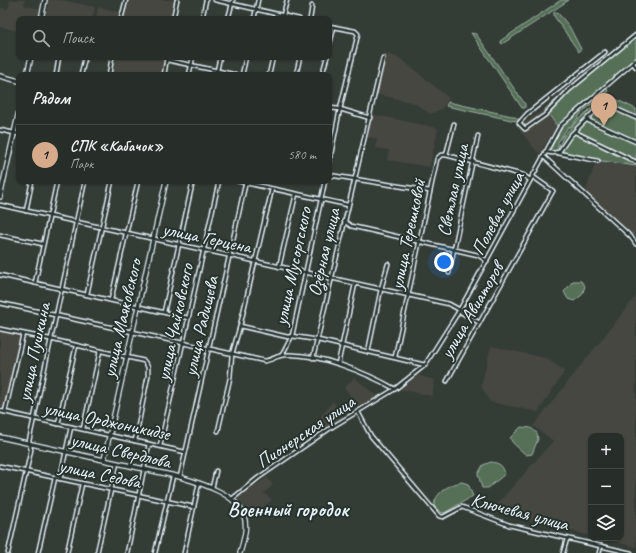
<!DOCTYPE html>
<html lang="ru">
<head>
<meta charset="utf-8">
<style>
  :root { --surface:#272d28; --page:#333934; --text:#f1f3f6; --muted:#a4a8a8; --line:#434945; --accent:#d6ab8b }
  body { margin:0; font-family:Caveat,sans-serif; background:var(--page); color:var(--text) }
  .controls { position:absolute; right:12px; bottom:12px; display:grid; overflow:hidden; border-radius:8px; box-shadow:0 1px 3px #0004 }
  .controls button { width:36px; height:36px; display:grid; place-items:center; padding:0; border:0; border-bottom:1px solid var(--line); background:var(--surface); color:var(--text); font:20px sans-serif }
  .you { position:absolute; left:444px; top:262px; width:14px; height:14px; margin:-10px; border:3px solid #fff; border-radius:50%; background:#1a73e8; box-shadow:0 0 0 6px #1a73e833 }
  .badge { display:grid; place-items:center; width:26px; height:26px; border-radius:50%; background:var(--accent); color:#111; font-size:13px; font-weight:700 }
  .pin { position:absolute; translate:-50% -33px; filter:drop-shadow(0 1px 2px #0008) }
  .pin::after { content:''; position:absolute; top:21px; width:14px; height:12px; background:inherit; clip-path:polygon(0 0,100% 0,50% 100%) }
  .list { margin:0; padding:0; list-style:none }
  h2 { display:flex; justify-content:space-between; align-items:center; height:52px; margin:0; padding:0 16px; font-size:17px }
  h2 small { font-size:13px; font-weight:400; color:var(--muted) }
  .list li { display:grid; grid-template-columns:26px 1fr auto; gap:12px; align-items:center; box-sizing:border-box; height:60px; padding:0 16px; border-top:1px solid var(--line) }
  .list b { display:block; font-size:15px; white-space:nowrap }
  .list p { margin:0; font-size:13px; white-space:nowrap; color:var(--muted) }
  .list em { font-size:13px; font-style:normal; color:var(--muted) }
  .icon { flex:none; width:22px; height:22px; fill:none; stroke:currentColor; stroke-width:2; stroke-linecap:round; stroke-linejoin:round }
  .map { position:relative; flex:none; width:636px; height:553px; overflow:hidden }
  .search { position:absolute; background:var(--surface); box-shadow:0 1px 3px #0004; left:16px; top:16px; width:316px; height:44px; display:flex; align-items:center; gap:10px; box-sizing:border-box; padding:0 14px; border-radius:8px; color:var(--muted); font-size:15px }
  .panel { position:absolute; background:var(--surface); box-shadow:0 1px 3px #0004; left:16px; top:72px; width:316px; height:112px; border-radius:8px }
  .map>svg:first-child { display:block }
</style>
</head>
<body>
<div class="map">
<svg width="636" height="553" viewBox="0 0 636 553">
  <rect width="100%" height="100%" fill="#343c36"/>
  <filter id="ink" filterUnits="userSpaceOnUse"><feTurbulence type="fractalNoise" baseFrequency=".025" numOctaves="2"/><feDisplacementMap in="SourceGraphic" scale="8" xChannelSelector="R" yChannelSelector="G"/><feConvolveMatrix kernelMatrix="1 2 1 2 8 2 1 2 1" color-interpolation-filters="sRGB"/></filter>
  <g filter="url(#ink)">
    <g fill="#454741">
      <path d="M10,0H25L24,5L40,9L38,19H19V31L0,27V8L8,9Z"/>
      <path d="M49,0H61L95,7L92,19H45Z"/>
      <path d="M127,0H178L174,19H123Z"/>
      <path d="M98,7L121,12L119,19H96Z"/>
      <path d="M385,53L400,58L449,98L442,109L430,114L414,103L376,94Z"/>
      <path d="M115,57H166L163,75H111Z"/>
      <path d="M545,109L557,126L539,154L517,127Z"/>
      <path d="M371,114L438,128L430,167L387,160L389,150L375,148L377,139L366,137Z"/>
      <path d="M597,159L636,166V235L628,238L584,195Z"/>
      <path d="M636,296V547L601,538H621V436H591V536L491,511L553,441L533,426Z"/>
      <path d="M0,332L22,336L4,413L0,412Z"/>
      <path d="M491,346L546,358L565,371L538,412L490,402L481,386Z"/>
      <path d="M417,375L435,380L432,396L399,389Z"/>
      <path d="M354,377L379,398L360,408L344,388Z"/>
      <path d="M333,401L343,418L294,451Z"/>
      <path d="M267,477L273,485L264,493L272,500L254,516L237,499Z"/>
    </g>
    <g fill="#556f56" stroke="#9eb0a7">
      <path d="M561,0H569L502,44L500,41Z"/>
      <path d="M554,12H557L569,26L581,49L579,52L554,16Z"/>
      <path d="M471,33L476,34L525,104V108H522Z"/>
      <path d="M636,34V58L557,126L545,109Z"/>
      <path d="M607,88L608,92L582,112L572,126L568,127L558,142V148L564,135L581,117L607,95L636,109V166L556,154L557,151L550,150L562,127L576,113Z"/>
      <path d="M448,102L512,116L519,119L516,121L446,106Z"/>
      <path d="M573,281H581L585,286L582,295L574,301L568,299L564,292Z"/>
      <path d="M521,427L531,428L537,433L538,439L532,454L526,455L513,443L510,438Z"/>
      <path d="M491,462C499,463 503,465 505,474L488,488H482L478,474L483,465Z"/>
      <path d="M462,482L468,484L473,496L444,513L440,512L434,506C435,492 450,484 462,482Z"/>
    </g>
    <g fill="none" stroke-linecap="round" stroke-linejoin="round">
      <g stroke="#e8f1f8" stroke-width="5.5">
        <g id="street">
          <path d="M215,0L299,19"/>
          <path d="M121,19L126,0"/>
          <path d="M173,19L177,0"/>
          <path d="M202,19L206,0"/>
          <path d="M228,19L233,0"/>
          <path d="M254,19L258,0"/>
          <path d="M282,19L287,0"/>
          <path d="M310,19L312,6"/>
          <path d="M329,26L355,31L358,34L340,109L329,164"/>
          <path d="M329,47L334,27"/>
          <path d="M605,52L527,114L519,123L525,129L545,115L569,90L636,35"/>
          <path d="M167,60L237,75"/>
          <path d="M633,63L636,67"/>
          <path d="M56,75L59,57"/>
          <path d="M81,75L85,57"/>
          <path d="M109,75L112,57"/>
          <path d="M164,75L167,57"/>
          <path d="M189,75L193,57"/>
          <path d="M216,75L220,57"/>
          <path d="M242,75L246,57"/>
          <path d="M269,75L273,57"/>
          <path d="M296,75L300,57"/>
          <path d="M322,75L327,57"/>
          <path d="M329,108L340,109L370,118"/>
          <path d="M587,120L636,142"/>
          <path d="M0,130L19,134"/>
          <path d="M575,132L636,162"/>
          <path d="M545,152L553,153L559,152L570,136L600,106L605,104L636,118"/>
          <path d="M558,153L598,161"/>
          <path d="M446,155L523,175L530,180"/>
          <path d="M543,156L631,237L636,244"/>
          <path d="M329,175L430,191"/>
          <path d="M237,181L348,205"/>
          <path d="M0,205L449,304L460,310"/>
          <path d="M26,211L32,181"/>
          <path d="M344,221L351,226L478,255L487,261"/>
          <path d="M0,235L43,244"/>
          <path d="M279,267L296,194"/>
          <path d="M449,273L478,136"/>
          <path d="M0,275L188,318"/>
          <path d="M35,283L57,181"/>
          <path d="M87,294L112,181"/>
          <path d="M111,300L138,181"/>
          <path d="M0,303L265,361C272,360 278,355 285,355C318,353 367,373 395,389"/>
          <path d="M459,311L478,322"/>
          <path d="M164,312L193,181"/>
          <path d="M240,326L288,337L292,336L318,340L425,365"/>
          <path d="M0,329L50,339L144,361L148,367V376L135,441"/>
          <path d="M368,352L381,289L388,264"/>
          <path d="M282,355L292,336L325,181"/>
          <path d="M395,357L437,159L441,155H446L454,124"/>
          <path d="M313,358L383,58"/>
          <path d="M338,364L355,284"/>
          <path d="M447,381L553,191L532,176"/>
          <path d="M0,411L185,452"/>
          <path d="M5,412L23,334"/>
          <path d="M358,412L371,436L439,516L443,517L462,507L509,525L631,553"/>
          <path d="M58,424L76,346"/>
          <path d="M83,429L100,351"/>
          <path d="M218,431L230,378L232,354L240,326L272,189"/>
          <path d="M160,446L219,181"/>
          <path d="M0,466L194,507"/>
          <path d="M180,477L246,181"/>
          <path d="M60,479L71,427"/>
          <path d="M212,488L216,471"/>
          <path d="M232,499L258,478L332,427L395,389L425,365L459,311L560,126L636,60"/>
          <path d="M8,553L31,450L29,441L34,418L85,181"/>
          <path d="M38,553L55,478"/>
          <path d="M67,553L82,484"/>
          <path d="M97,553L117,463"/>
          <path d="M127,553L149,444"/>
          <path d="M155,553L173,476"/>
          <path d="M184,553L199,483"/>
          <path d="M563,553L567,539"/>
          <path d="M599,553L601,546"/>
        </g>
      </g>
      <g stroke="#e8f1f8" stroke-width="6">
        <g id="secondary">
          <path d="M41,19L45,0"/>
          <path d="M27,75L31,57"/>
          <path d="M0,76L19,81"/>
          <path d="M0,197L19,111"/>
          <path d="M0,437L180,477C200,483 238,494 244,516C248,528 243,542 240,553"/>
          <path d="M104,460L166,181"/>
        </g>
      </g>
      <use href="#street" stroke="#26332d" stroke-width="2.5"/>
      <use href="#secondary" stroke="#26332d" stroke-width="3.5"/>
    </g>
  </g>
  <g text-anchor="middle" stroke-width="4" stroke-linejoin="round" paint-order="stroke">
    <g font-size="19" fill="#e8f1f8" stroke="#26332d">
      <text transform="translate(452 190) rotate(-78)" y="7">Светлая улица</text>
      <text transform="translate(497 213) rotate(-62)" y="7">Полевая улица</text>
      <text transform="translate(407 234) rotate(-78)" y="7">улица Терешковой</text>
      <text transform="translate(207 237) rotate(12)" y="7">улица Герцена</text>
      <text transform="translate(323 252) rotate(-77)" y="7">Озёрная улица</text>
      <text transform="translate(292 266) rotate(-78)" y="7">улица Мусоргского</text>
      <text transform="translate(471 310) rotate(-60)" y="7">улица Авиаторов</text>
      <text transform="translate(121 318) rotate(-77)" y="7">улица Маяковского</text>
      <text transform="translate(174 322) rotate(-78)" y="7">улица Чайковского</text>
      <text transform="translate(200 326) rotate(-77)" y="7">улица Радищева</text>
      <text transform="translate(33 352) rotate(-78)" y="7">улица Пушкина</text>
      <text transform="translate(107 420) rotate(12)" y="7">улица Орджоникидзе</text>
      <text transform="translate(305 431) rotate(-34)" y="7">Пионерская улица</text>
      <text transform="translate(121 450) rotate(13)" y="7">улица Свердлова</text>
      <text transform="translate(100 473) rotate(12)" y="7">улица Седова</text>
      <text transform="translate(520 511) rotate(15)" y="7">Ключевая улица</text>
    </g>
    <g font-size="20" font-weight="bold" fill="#e8f1f8" stroke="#26332d">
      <text x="288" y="516">Военный городок</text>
    </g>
  </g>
</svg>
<div class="controls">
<button>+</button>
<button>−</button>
<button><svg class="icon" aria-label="layers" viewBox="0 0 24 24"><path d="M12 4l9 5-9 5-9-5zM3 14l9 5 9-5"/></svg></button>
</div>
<div class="you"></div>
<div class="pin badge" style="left:604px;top:126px">1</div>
<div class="search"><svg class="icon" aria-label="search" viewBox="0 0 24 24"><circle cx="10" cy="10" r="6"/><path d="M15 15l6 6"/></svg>Поиск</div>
<section class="panel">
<h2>Рядом<small></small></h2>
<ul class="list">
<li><span class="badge">1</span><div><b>СПК «Кабачок»</b><p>Парк</p></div><em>580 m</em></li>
</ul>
</section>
</div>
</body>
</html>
